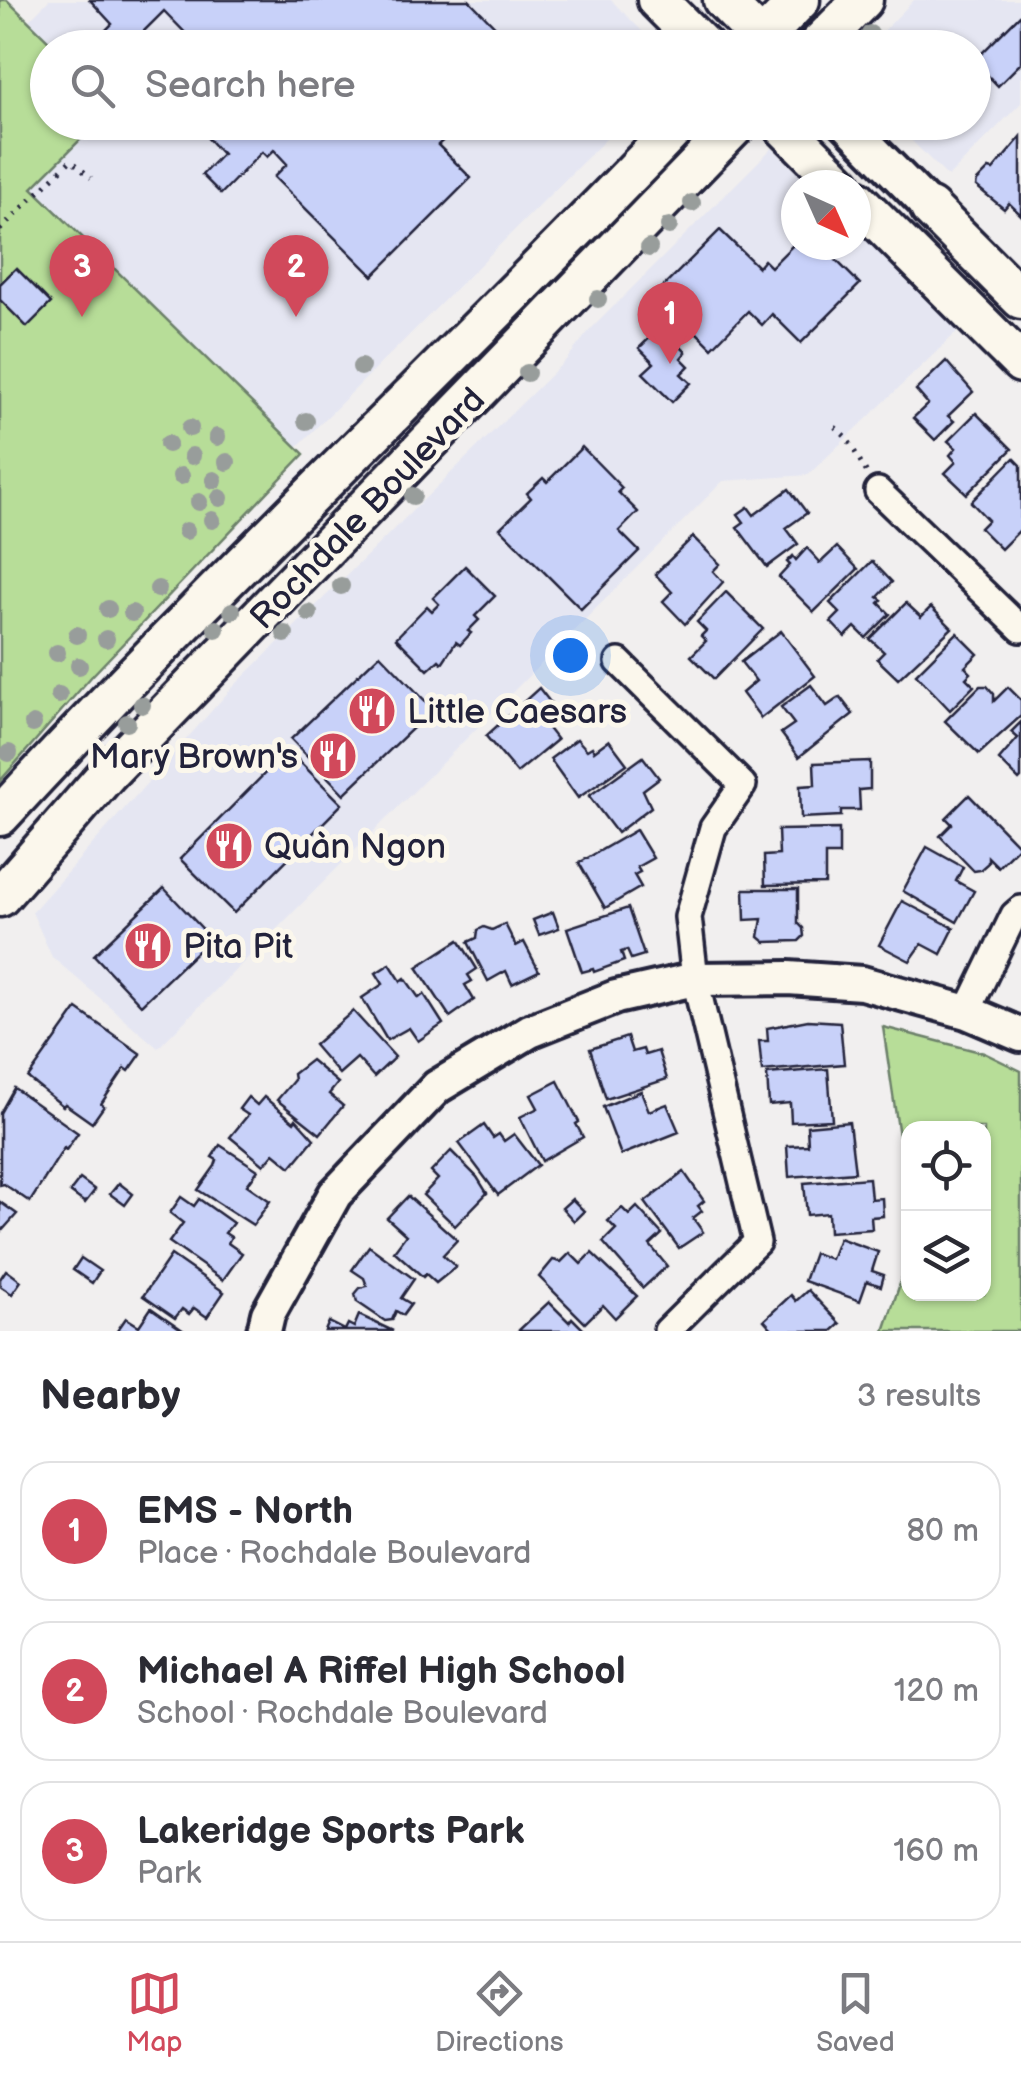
<!DOCTYPE html>
<html lang="en">
<head>
<meta charset="utf-8">
<style>
  :root { --surface:#fff; --page:#f7f7f7; --text:#2b2b33; --muted:#7c7c81; --line:#e1e1e2; --accent:#d1495b }
  body { margin:0; font-family:"Balsamiq Sans",sans-serif; background:var(--page); color:var(--text) }
  .controls { position:absolute; right:30px; bottom:30px; display:grid; overflow:hidden; border-radius:20px; box-shadow:0 2px 8px #0004 }
  .controls button { width:90px; height:90px; display:grid; place-items:center; padding:0; border:0; border-bottom:2px solid var(--line); background:var(--surface); color:var(--text); font:50px sans-serif }
  .compass { position:absolute; left:781px; top:170px; width:90px; height:90px; border-radius:50%; background:var(--surface); box-shadow:0 2px 8px #0004; rotate:135deg }
  .you { position:absolute; left:570px; top:655px; width:35px; height:35px; margin:-25px; border:8px solid #fff; border-radius:50%; background:#1a73e8; box-shadow:0 0 0 15px #1a73e833 }
  .badge { display:grid; place-items:center; width:65px; height:65px; border-radius:50%; background:var(--accent); color:#fff; font-size:32px; font-weight:700 }
  .pin { position:absolute; translate:-50% -82px; filter:drop-shadow(0 2px 5px #0008) }
  .pin::after { content:''; position:absolute; top:52px; width:35px; height:30px; background:inherit; clip-path:polygon(0 0,100% 0,50% 100%) }
  .list { margin:0; padding:0; list-style:none }
  h2 { display:flex; justify-content:space-between; align-items:center; height:130px; margin:0; padding:0 40px; font-size:42px }
  h2 small { font-size:32px; font-weight:400; color:var(--muted) }
  .list li { display:grid; grid-template-columns:65px 1fr auto; gap:30px; align-items:center; box-sizing:border-box; height:140px; margin:0 20px 20px; padding:0 20px; border:2px solid var(--line); border-radius:30px }
  .list b { display:block; font-size:38px; white-space:nowrap }
  .list p { margin:0; font-size:32px; white-space:nowrap; color:var(--muted) }
  .list em { font-size:32px; font-style:normal; color:var(--muted) }
  .icon { flex:none; width:55px; height:55px; fill:none; stroke:currentColor; stroke-width:2; stroke-linecap:round; stroke-linejoin:round }
  .map { position:relative; flex:none; width:1021px; height:1331px; overflow:hidden }
  .search { position:absolute; background:var(--surface); box-shadow:0 2px 8px #0004; left:30px; right:30px; top:30px; height:110px; display:flex; align-items:center; gap:25px; box-sizing:border-box; padding:0 35px; border-radius:55px; color:var(--muted); font-size:38px }
  .sheet { height:610px; background:var(--surface) }
  nav { display:flex; justify-content:space-around; align-items:center; box-sizing:border-box; height:140px; border-top:2px solid var(--line); background:var(--surface); font-size:28px; color:var(--muted) }
  nav a { display:grid; justify-items:center; gap:5px }
  nav .on { color:var(--accent) }
  .map>svg:first-child { display:block }
</style>
</head>
<body>
<div class="map">
<svg width="1021" height="1331" viewBox="0 0 1021 1331">
  <rect width="100%" height="100%" fill="#f1efef"/>
  <filter id="ink" filterUnits="userSpaceOnUse"><feTurbulence type="fractalNoise" baseFrequency=".01" numOctaves="2"/><feDisplacementMap in="SourceGraphic" scale="20" xChannelSelector="R" yChannelSelector="G"/><feConvolveMatrix kernelMatrix="1 2 1 2 8 2 1 2 1" color-interpolation-filters="sRGB"/></filter>
  <g filter="url(#ink)">
    <g fill="#e5e6f2">
      <path d="M49,0H611L658,47L55,48L28,21Z"/>
      <path d="M914,0H1021V103L948,177L894,123L974,122V48H867Z"/>
      <path d="M97,123H622L297,447L32,187Z"/>
      <path d="M772,148L810,185H796V245H856V230L958,331L808,475L723,481L158,1048L52,957L32,912L232,688L566,360L590,330Z"/>
    </g>
    <g fill="#b7dd98" stroke="#6c806a" stroke-width="2.5">
      <path d="M0,0H7L55,47L48,48V122L97,123L32,188L304,454L92,676L0,781Z"/>
      <path d="M883,1027L984,1053L1021,1071V1331H884L908,1260V1294H984V1128H908V1197Z"/>
    </g>
    <g fill="#c8d1f9" stroke="#22223b" stroke-width="2.5">
      <path d="M90,0H469L516,48H200L164,11L127,48H122L105,31L112,24Z"/>
      <path d="M1021,14V63L998,86L974,61Z"/>
      <path d="M193,122H476L460,138L453,131L438,145L471,178L373,276L274,177L287,164L274,150L267,157L262,152L221,194L202,175L222,154Z"/>
      <path d="M1021,137V215L1009,203L1004,209L976,186L977,181L989,169L993,170Z"/>
      <path d="M720,230L758,267L764,260L771,267L796,242V245H821L860,284L801,343L772,314L762,325L748,311L712,348L657,293Z"/>
      <path d="M16,268L51,303L27,327L0,300V284Z"/>
      <path d="M661,327L686,352L681,358L689,366L681,374L691,383L672,402L643,373L654,363L639,348Z"/>
      <path d="M946,361L973,392L948,416L954,421L935,440L913,418L928,404L916,390Z"/>
      <path d="M976,413L1012,449L967,494L945,473L956,462L950,455L956,448L948,441Z"/>
      <path d="M582,447L622,488L618,492L638,512L619,531L639,551L581,609L500,528L531,498L527,493L543,478L547,482Z"/>
      <path d="M1014,458L1021,465V529L1001,549L980,528L988,520L971,502Z"/>
      <path d="M789,489L807,513L786,528L798,544L767,567L737,527L744,522L738,514L748,507L754,515Z"/>
      <path d="M693,537L720,564L713,571L723,582L685,624L663,601L672,592L655,574Z"/>
      <path d="M837,547L858,569L814,612L779,577L790,565L787,562L793,556L796,560L807,548L820,562L819,564Z"/>
      <path d="M872,561L892,582L878,597L882,600L879,603L890,614L866,638L855,627L845,637L831,622L840,613L830,603Z"/>
      <path d="M465,566L495,596L475,616L479,620L468,631L471,633L460,645L456,642L442,663L439,660L428,670L396,638L427,606L432,611L439,604L433,598Z"/>
      <path d="M726,592L763,629L714,679L691,656L706,641L701,636L706,631L697,622Z"/>
      <path d="M906,603L921,617L931,607L952,628L898,679L877,659L884,652L870,639Z"/>
      <path d="M781,631L815,676L761,718L742,693L756,681L741,662Z"/>
      <path d="M957,633L978,654L965,667L971,673L966,678L974,686L950,710L916,674Z"/>
      <path d="M380,654L433,709L344,794L291,739Z"/>
      <path d="M811,685L827,706L840,697L853,714L799,757L781,733L794,724L781,707Z"/>
      <path d="M980,686H987L994,694V701L1008,687L1021,700V716L979,754L945,721Z"/>
      <path d="M539,688L557,711L543,722L557,740L517,773L486,736Z"/>
      <path d="M1021,722V778L1019,780L999,760L1018,738L1011,732Z"/>
      <path d="M577,739L587,750L592,747L594,751L609,740L627,764L578,798L550,759Z"/>
      <path d="M288,750L342,804L234,913L180,859Z"/>
      <path d="M643,757L659,778L643,790L651,807L617,833L589,796Z"/>
      <path d="M870,761V789L859,790L860,810H841V816L801,818L800,786L815,785L814,763Z"/>
      <path d="M969,795L1019,846L998,867L988,857V863L980,870L974,871L940,836L952,824L946,818Z"/>
      <path d="M839,829V855H825V884L765,885L764,856L779,855L778,830Z"/>
      <path d="M636,830L653,858L637,867L640,872L634,875L641,887L605,908L579,863Z"/>
      <path d="M927,847L963,867L956,881L974,891L957,922L903,891Z"/>
      <path d="M164,888L211,938L141,1005L94,955Z"/>
      <path d="M744,889H798V923L803,928L804,936L799,941L765,942L759,937L762,919L745,920Z"/>
      <path d="M902,901L954,928L941,954L922,944L910,961L879,945Z"/>
      <path d="M628,908L644,955L631,959L627,950L621,952L624,961L594,972L593,969L582,972L567,928Z"/>
      <path d="M553,912L559,928L539,935L533,920Z"/>
      <path d="M505,924L516,946L524,942L539,971L512,984L506,971L488,981L468,942L477,938L478,930L484,927L492,930Z"/>
      <path d="M459,940L477,969L468,975L472,981L465,985L474,1000L450,1017L417,967Z"/>
      <path d="M390,964L401,981L405,978L419,998L424,994L443,1024L418,1041L409,1028L387,1040L362,998L383,984L376,973Z"/>
      <path d="M77,1009L141,1054L129,1071L125,1068L101,1104L104,1106L92,1123L65,1104L63,1106L28,1078Z"/>
      <path d="M353,1011L395,1057L374,1077L357,1058L339,1074L314,1045Z"/>
      <path d="M808,1020L840,1022L844,1064L762,1071L759,1041H768L767,1028Z"/>
      <path d="M627,1037L632,1052L643,1049L645,1055L658,1051L667,1079L606,1099L590,1049Z"/>
      <path d="M311,1060L338,1083L329,1094L343,1106L320,1134L277,1100L294,1080L293,1074Z"/>
      <path d="M828,1069L832,1120L791,1122L790,1103L769,1105L767,1074Z"/>
      <path d="M558,1081L579,1122L576,1124L583,1137L542,1161L520,1117L538,1108L531,1095Z"/>
      <path d="M14,1088L78,1133L66,1150L64,1148L30,1202L4,1184L0,1185V1113Z"/>
      <path d="M641,1091L649,1111L667,1104L679,1132L621,1155L603,1107Z"/>
      <path d="M248,1097L257,1105L264,1097L294,1122L296,1119L314,1139L291,1167L274,1153L264,1165L230,1137L248,1115L239,1109Z"/>
      <path d="M849,1122L855,1172L789,1177L787,1146L808,1145L807,1126Z"/>
      <path d="M484,1125L493,1138L499,1134L504,1141L514,1134L538,1165L498,1195L459,1143Z"/>
      <path d="M220,1145L258,1170L247,1185L270,1201L253,1225L198,1190L215,1166L217,1160L212,1157Z"/>
      <path d="M451,1151L477,1177L487,1193L455,1226L423,1195L438,1179L431,1172Z"/>
      <path d="M684,1172L704,1201L698,1206L702,1211L693,1218L703,1232L679,1248L645,1202Z"/>
      <path d="M869,1178L871,1199L882,1198L883,1216L871,1217L872,1229L829,1232L828,1213L807,1215L804,1183Z"/>
      <path d="M80,1179L95,1190L85,1203L70,1192Z"/>
      <path d="M119,1183L133,1194L125,1205L110,1194Z"/>
      <path d="M408,1196L457,1240L443,1255L456,1267L436,1283L426,1274L423,1277L394,1251L406,1235L387,1218Z"/>
      <path d="M181,1197L194,1206L199,1199L233,1223L225,1233L231,1237L228,1243L242,1253L223,1280L169,1242L183,1223L170,1213Z"/>
      <path d="M572,1199L584,1211L574,1221L562,1208Z"/>
      <path d="M0,1202L17,1214L0,1233Z"/>
      <path d="M637,1207L662,1234L650,1245L667,1266L643,1288L603,1242L616,1229L608,1221L622,1208L629,1215Z"/>
      <path d="M839,1238L878,1252L872,1271L884,1275L881,1286L867,1281L860,1301L804,1281L814,1253L831,1259Z"/>
      <path d="M369,1246L414,1279L401,1298L411,1304L403,1315L396,1311L392,1320L385,1321L357,1302L355,1294L360,1288L367,1286L364,1278L352,1270Z"/>
      <path d="M570,1253L581,1264L592,1253L637,1296L615,1318L603,1305L585,1323L539,1277L553,1260L561,1262Z"/>
      <path d="M171,1255L224,1292L207,1317L194,1308L189,1314L182,1309L175,1318L143,1296Z"/>
      <path d="M81,1258L100,1271L92,1283L73,1270Z"/>
      <path d="M6,1270L21,1281L12,1294L0,1286V1279Z"/>
      <path d="M808,1290L840,1324L832,1331H774L764,1320L791,1295L796,1301Z"/>
      <path d="M549,1302L569,1322L572,1318L585,1331H518Z"/>
      <path d="M151,1308L184,1331H117L126,1318L139,1326Z"/>
      <path d="M359,1315L393,1331H325L329,1322L345,1330L348,1324L354,1327Z"/>
    </g>
    <g fill="none" stroke-linecap="round" stroke-linejoin="round">
      <g stroke="#22223b" stroke-width="32">
        <g id="minor">
          <path d="M878,491L1021,629"/>
          <path d="M619,662L743,785L713,828L688,917L695,979L757,1242L667,1331"/>
          <path d="M967,1012L1014,915L1021,909"/>
        </g>
      </g>
      <g stroke="#22223b" stroke-width="40">
        <g id="tertiary">
          <path d="M845,122L930,208"/>
          <path d="M264,1331L268,1314L335,1194L437,1087L530,1031L616,997L695,979L788,978L862,983L967,1012L1021,1035"/>
        </g>
      </g>
      <g stroke="#22223b" stroke-width="45">
        <g id="secondary">
          <path d="M657,0L705,48"/>
          <path d="M723,0L770,48"/>
          <path d="M753,48L800,0"/>
          <path d="M815,48L863,0"/>
          <path d="M779,122L842,185"/>
          <path d="M856,199L1021,363"/>
          <path d="M930,208L1021,299"/>
          <path d="M0,816C219,578 457,357 681,122"/>
          <path d="M0,897L108,773L739,122"/>
        </g>
      </g>
      <g stroke="#22223b" stroke-width="5" stroke-dasharray="2.5 8" stroke-linecap="butt">
        <path d="M0,230L71,160L91,178"/>
        <path d="M835,427L847,438L867,473"/>
      </g>
      <use href="#minor" stroke="#fbf7ec" stroke-width="25"/>
      <use href="#tertiary" stroke="#fbf7ec" stroke-width="32"/>
      <use href="#secondary" stroke="#fbf7ec" stroke-width="38"/>
    </g>
    <g fill="#989d9b">
      <circle cx="870" cy="34" r="9"/>
      <circle cx="692" cy="203" r="9"/>
      <circle cx="669" cy="226" r="9"/>
      <circle cx="649" cy="248" r="9"/>
      <circle cx="598" cy="299" r="9"/>
      <circle cx="361" cy="367" r="9"/>
      <circle cx="527" cy="373" r="9"/>
      <circle cx="306" cy="421" r="9"/>
      <circle cx="190" cy="428" r="9"/>
      <circle cx="217" cy="437" r="9"/>
      <circle cx="168" cy="444" r="9"/>
      <circle cx="192" cy="456" r="9"/>
      <circle cx="227" cy="462" r="9"/>
      <circle cx="181" cy="476" r="9"/>
      <circle cx="214" cy="480" r="9"/>
      <circle cx="413" cy="496" r="9"/>
      <circle cx="220" cy="498" r="9"/>
      <circle cx="199" cy="502" r="9"/>
      <circle cx="212" cy="520" r="9"/>
      <circle cx="186" cy="531" r="9"/>
      <circle cx="341" cy="586" r="9"/>
      <circle cx="158" cy="589" r="9"/>
      <circle cx="108" cy="609" r="9"/>
      <circle cx="232" cy="611" r="9"/>
      <circle cx="132" cy="613" r="9"/>
      <circle cx="309" cy="613" r="9"/>
      <circle cx="216" cy="629" r="9"/>
      <circle cx="285" cy="634" r="9"/>
      <circle cx="77" cy="635" r="9"/>
      <circle cx="106" cy="639" r="9"/>
      <circle cx="57" cy="653" r="9"/>
      <circle cx="79" cy="666" r="9"/>
      <circle cx="59" cy="695" r="9"/>
      <circle cx="142" cy="705" r="9"/>
      <circle cx="127" cy="723" r="9"/>
      <circle cx="33" cy="724" r="9"/>
      <circle cx="9" cy="753" r="9"/>
    </g>
  </g>
  <defs>
    <g id="restaurant-disc" transform="scale(2.5)"><circle r="9.5" fill="#d1495b" stroke="#fbf7ec"/><path d="M-5-6h1v4h1v-4h1v4h1v-4h1v5L-1.5 .5V6h-2V.5L-5-1ZM5-6V6H3V1.5H1.5Q1.5-4 5-6Z" fill="#fff"/></g>
  </defs>
  <g fill-rule="evenodd">
    <use href="#restaurant-disc" x="372" y="711"/>
    <use href="#restaurant-disc" x="333" y="756"/>
    <use href="#restaurant-disc" x="229" y="846"/>
    <use href="#restaurant-disc" x="148" y="946"/>
  </g>
  <g text-anchor="middle" stroke-width="10" stroke-linejoin="round" paint-order="stroke">
    <g font-size="35" fill="#22223b" stroke="#fbf7ec">
      <text transform="translate(367 508) rotate(-46)" y="12">Rochdale Boulevard</text>
    </g>
    <g font-size="35" fill="#22223b" stroke="#fbf7ec" text-anchor="start">
      <text x="407" y="723">Little Caesars</text>
      <text x="298" y="768" text-anchor="end">Mary Brown's</text>
      <text x="264" y="858">Quàn Ngon</text>
      <text x="183" y="958">Pita Pit</text>
    </g>
  </g>
</svg>
<div class="controls">
<button><svg class="icon" aria-label="locate" viewBox="0 0 24 24"><circle cx="12" cy="12" r="6"/><path d="M12 2v4M12 18v4M2 12h4M18 12h4"/></svg></button>
<button><svg class="icon" aria-label="layers" viewBox="0 0 24 24"><path d="M12 4l9 5-9 5-9-5zM3 14l9 5 9-5"/></svg></button>
</div>
<svg class="compass" viewBox="-18 -18 36 36"><path d="M0-13l5 13h-10z" fill="#e53935"/><path d="M0 13l5-13h-10z" fill="#7c7c81"/></svg>
<div class="you"></div>
<div class="pin badge" style="left:670px;top:364px">1</div>
<div class="pin badge" style="left:296px;top:317px">2</div>
<div class="pin badge" style="left:82px;top:317px">3</div>
<div class="search"><svg class="icon" aria-label="search" viewBox="0 0 24 24"><circle cx="10" cy="10" r="6"/><path d="M15 15l6 6"/></svg>Search here</div>
</div>
<section class="sheet">
<h2>Nearby<small>3 results</small></h2>
<ul class="list">
<li><span class="badge">1</span><div><b>EMS - North</b><p>Place · Rochdale Boulevard</p></div><em>80 m</em></li>
<li><span class="badge">2</span><div><b>Michael A Riffel High School</b><p>School · Rochdale Boulevard</p></div><em>120 m</em></li>
<li><span class="badge">3</span><div><b>Lakeridge Sports Park</b><p>Park</p></div><em>160 m</em></li>
</ul>
</section>
<nav>
<a class="on"><svg class="icon" aria-label="map" viewBox="0 0 24 24"><path d="M3 6l6-2 6 2 6-2v14l-6 2-6-2-6 2zM9 4v14M15 6v14"/></svg>Map</a>
<a><svg class="icon" aria-label="directions" viewBox="0 0 24 24"><path d="M12 3l9 9-9 9-9-9zM9 14v-3h6M13 9l2 2-2 2"/></svg>Directions</a>
<a><svg class="icon" aria-label="saved" viewBox="0 0 24 24"><path d="M7 4h10v16l-5-4-5 4z"/></svg>Saved</a>
</nav>
</body>
</html>
